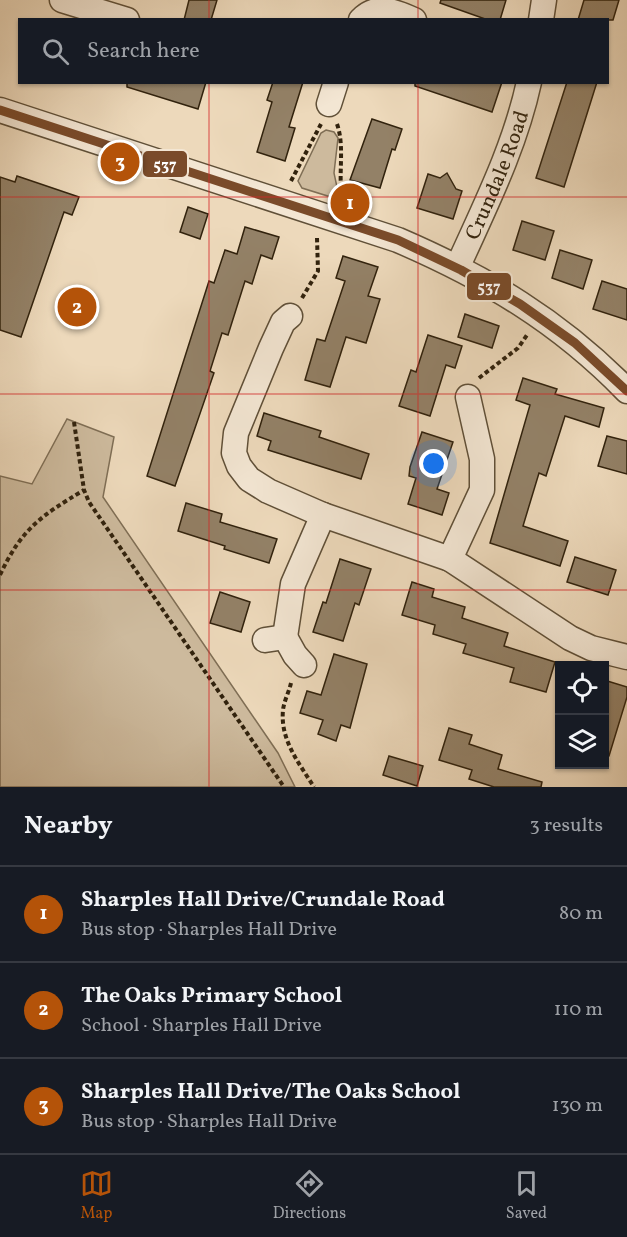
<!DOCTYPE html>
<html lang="en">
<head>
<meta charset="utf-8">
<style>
  :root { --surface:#171b24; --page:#242831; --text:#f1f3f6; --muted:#9ea1a6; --line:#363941; --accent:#b45309 }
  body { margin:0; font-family:Vollkorn,serif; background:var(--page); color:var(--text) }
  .controls { position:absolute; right:18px; bottom:18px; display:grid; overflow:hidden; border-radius:0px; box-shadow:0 2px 4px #0004 }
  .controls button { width:54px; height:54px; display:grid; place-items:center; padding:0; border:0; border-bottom:2px solid var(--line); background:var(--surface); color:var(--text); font:30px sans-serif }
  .you { position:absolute; left:434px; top:464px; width:21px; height:21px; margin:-15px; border:4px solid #fff; border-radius:50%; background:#1a73e8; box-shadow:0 0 0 9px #1a73e833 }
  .badge { display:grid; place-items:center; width:39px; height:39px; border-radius:50%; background:var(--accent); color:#fff; font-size:20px; font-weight:700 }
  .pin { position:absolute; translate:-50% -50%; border:3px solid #fff; box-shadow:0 2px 6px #0006 }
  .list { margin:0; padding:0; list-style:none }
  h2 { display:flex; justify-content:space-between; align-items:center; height:78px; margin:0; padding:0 24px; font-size:26px }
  h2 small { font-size:20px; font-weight:400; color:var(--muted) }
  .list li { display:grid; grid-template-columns:39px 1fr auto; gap:18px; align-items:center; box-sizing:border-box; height:96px; padding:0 24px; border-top:2px solid var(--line) }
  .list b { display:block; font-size:22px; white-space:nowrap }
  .list p { margin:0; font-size:20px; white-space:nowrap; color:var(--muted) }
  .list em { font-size:20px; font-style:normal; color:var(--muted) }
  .icon { flex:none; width:33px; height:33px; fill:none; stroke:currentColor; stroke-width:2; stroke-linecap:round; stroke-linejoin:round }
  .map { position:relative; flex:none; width:627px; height:787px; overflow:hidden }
  .search { position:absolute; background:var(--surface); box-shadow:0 2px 4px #0004; left:18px; right:18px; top:18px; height:66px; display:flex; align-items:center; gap:15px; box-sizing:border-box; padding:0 21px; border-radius:0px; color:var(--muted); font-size:22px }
  .sheet { height:366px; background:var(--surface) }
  nav { display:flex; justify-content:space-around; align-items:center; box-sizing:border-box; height:84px; border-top:2px solid var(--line); background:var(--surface); font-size:16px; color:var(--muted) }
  nav a { display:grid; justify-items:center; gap:3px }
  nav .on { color:var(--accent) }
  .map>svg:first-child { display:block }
</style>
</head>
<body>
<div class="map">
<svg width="627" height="787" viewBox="0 0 627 787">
  <rect width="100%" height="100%" fill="#edd9bb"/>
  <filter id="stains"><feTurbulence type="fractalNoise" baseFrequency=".00333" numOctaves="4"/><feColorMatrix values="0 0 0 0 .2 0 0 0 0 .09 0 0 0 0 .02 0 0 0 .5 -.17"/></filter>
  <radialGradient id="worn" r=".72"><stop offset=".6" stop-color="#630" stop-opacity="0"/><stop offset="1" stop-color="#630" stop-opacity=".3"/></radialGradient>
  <g fill="#cdba9d" stroke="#7f6e55" stroke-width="1.5">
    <path d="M326,130L334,132L338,138L334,173L337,187L331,197L302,188L298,181L321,133Z"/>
    <path d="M67,419L114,437L103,497L278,753L295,787H0V476L32,484Z"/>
  </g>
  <g fill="#938167" stroke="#31220d" stroke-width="1.5">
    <path d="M189,0H217L211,20H184Z"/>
    <path d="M441,0H506L500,20H488L440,3Z"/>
    <path d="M584,0H619L613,20H578Z"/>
    <path d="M127,82H206L198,109L127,87Z"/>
    <path d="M273,82H303L289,127L295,128L285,161L257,152L272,102L267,100Z"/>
    <path d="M415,82H502L492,112L415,86Z"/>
    <path d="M567,82H597L564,187L536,178Z"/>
    <path d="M372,119L402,129L395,150L392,149L380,188L350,180Z"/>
    <path d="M447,173L456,189L462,191L453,219L417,208L428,174L440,178Z"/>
    <path d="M17,176L79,197L72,215L64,212L21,337L0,330V177L15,182Z"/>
    <path d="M188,207L208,214L200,239L180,232Z"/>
    <path d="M522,221L554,231L545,260L513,250Z"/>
    <path d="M245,227L279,237L272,259L261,255L252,284L245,281L228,335L222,333L210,371L214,373L175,486L147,476L209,281L214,283L225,250L237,254Z"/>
    <path d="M560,250L592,260L583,289L552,278Z"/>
    <path d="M343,256L378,267L368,296L380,299L366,343L346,337L330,387L305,380L317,339L325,341L345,281L336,278Z"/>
    <path d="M602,281L627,289V320L593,309Z"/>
    <path d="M465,314L499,326L492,348L458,337Z"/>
    <path d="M428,335L462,346L455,368L446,365L430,416L399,406L411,370L416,372Z"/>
    <path d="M523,378L557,389L555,394L604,408L599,427L565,416L546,476L539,473L523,526L568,541L560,566L490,543L530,405L516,400Z"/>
    <path d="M264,413L321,431L319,437L369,454L361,479L268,450L271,441L257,436Z"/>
    <path d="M422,432L453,442L437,489L449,493L442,515L408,504L416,478L409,476L410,467Z"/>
    <path d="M607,436L627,441V474L598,466Z"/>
    <path d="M186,503L222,514L220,522L277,539L269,563L224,549L225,546L178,531Z"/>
    <path d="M575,557L616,570L608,595L567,582Z"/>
    <path d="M340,559L371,569L359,605L355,603L343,641L313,632L323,602L326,603Z"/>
    <path d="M412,582L434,589L432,597L465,607L462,618L508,633L504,646L555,662L546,692L510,682L514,668L463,653L466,644L433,634L435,625L402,615Z"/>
    <path d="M220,592L250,602L241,632L210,623Z"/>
    <path d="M334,654L367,664L350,728L341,725L336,741L318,734L323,720L300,713L307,691L321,695Z"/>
    <path d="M604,680L627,687V697L609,756L604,755Z"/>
    <path d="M449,728L472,735L469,744L502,755L498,769L542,782L541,787H494L469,779L472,770L439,760Z"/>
    <path d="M389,756L423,766L417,786L383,775Z"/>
  </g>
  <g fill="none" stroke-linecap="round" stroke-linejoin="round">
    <g stroke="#605038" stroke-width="27">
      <g id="minor">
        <path d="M62,0L127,20"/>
        <path d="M361,20C377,3 396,12 414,20"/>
        <path d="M541,20L544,0"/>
        <path d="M329,104L336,82"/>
        <path d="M0,110L398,240C486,278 559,321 627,391"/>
        <path id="s1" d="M458,266C485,206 515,147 529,82"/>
        <path d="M290,316L283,322L271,348L236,433L234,453L239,466L249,479L268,491L323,515L450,559L570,638L591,648L627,657"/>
        <path d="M450,559L482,490V459L468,397"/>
        <path d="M285,637L293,584L323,515"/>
        <path d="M265,640L285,637L295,655L304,665"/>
      </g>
    </g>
    <g stroke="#31220d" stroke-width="4" stroke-dasharray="4.5 3" stroke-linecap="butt">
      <path d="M337,124C345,147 338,173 342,197"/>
      <path d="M291,181L321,124"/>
      <path d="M302,298L318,271L317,238"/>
      <path d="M479,378L518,348L527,335"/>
      <path d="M74,422L84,490L89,502L284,787"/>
      <path d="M0,575C22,528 41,516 84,490"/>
      <path d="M291,683C289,692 284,701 283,710C280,740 299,763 314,787"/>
    </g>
    <use href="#minor" stroke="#f3e6d3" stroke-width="24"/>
    <g stroke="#f3e6d3" stroke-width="14">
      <path id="bus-1" d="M0,110L398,240L461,270L520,304L575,343L627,391"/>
    </g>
    <use href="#bus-1" stroke="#7a4b2a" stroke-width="9"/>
  </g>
  <path fill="none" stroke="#d62828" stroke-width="1.5" stroke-opacity="0.55" d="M209,0V20M418,0V20M209,82V787M418,82V787M0,197H627M0,394H627M0,590H627"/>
  <g text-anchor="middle" stroke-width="6" stroke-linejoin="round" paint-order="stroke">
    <g font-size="21" fill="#31220d" stroke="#f3e6d3">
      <text dy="7" stroke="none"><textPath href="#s1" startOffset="99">Crundale Road</textPath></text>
    </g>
  </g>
  <g stroke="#f3e6d3" stroke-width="2">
    <rect x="142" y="150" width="46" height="28" rx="6" fill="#7a4b2a"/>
    <rect x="466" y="272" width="46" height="29" rx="6" fill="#7a4b2a"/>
  </g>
  <g font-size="16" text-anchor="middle" font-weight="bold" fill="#fff">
    <text x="165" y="170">537</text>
    <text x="489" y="292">537</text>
  </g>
  <rect width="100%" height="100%" filter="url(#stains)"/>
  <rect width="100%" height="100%" fill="url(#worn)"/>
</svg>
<div class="controls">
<button><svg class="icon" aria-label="locate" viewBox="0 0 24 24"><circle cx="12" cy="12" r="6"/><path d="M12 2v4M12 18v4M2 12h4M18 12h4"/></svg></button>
<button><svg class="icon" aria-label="layers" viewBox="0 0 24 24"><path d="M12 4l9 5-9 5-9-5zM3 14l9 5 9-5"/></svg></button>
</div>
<div class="you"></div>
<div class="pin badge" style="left:350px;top:203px">1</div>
<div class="pin badge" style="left:77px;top:307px">2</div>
<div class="pin badge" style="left:120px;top:162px">3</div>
<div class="search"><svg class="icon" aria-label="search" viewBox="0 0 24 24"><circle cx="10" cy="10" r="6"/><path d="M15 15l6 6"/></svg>Search here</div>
</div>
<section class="sheet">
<h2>Nearby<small>3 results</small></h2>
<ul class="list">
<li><span class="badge">1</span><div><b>Sharples Hall Drive/Crundale Road</b><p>Bus stop · Sharples Hall Drive</p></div><em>80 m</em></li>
<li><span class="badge">2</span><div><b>The Oaks Primary School</b><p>School · Sharples Hall Drive</p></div><em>110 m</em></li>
<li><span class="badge">3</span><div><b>Sharples Hall Drive/The Oaks School</b><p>Bus stop · Sharples Hall Drive</p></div><em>130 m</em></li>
</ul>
</section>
<nav>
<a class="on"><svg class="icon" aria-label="map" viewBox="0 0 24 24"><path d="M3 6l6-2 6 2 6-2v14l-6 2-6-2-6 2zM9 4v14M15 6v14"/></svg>Map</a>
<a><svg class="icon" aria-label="directions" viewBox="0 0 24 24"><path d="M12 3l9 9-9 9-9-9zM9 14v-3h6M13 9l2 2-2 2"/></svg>Directions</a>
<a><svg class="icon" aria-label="saved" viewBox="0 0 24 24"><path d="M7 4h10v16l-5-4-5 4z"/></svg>Saved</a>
</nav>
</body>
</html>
